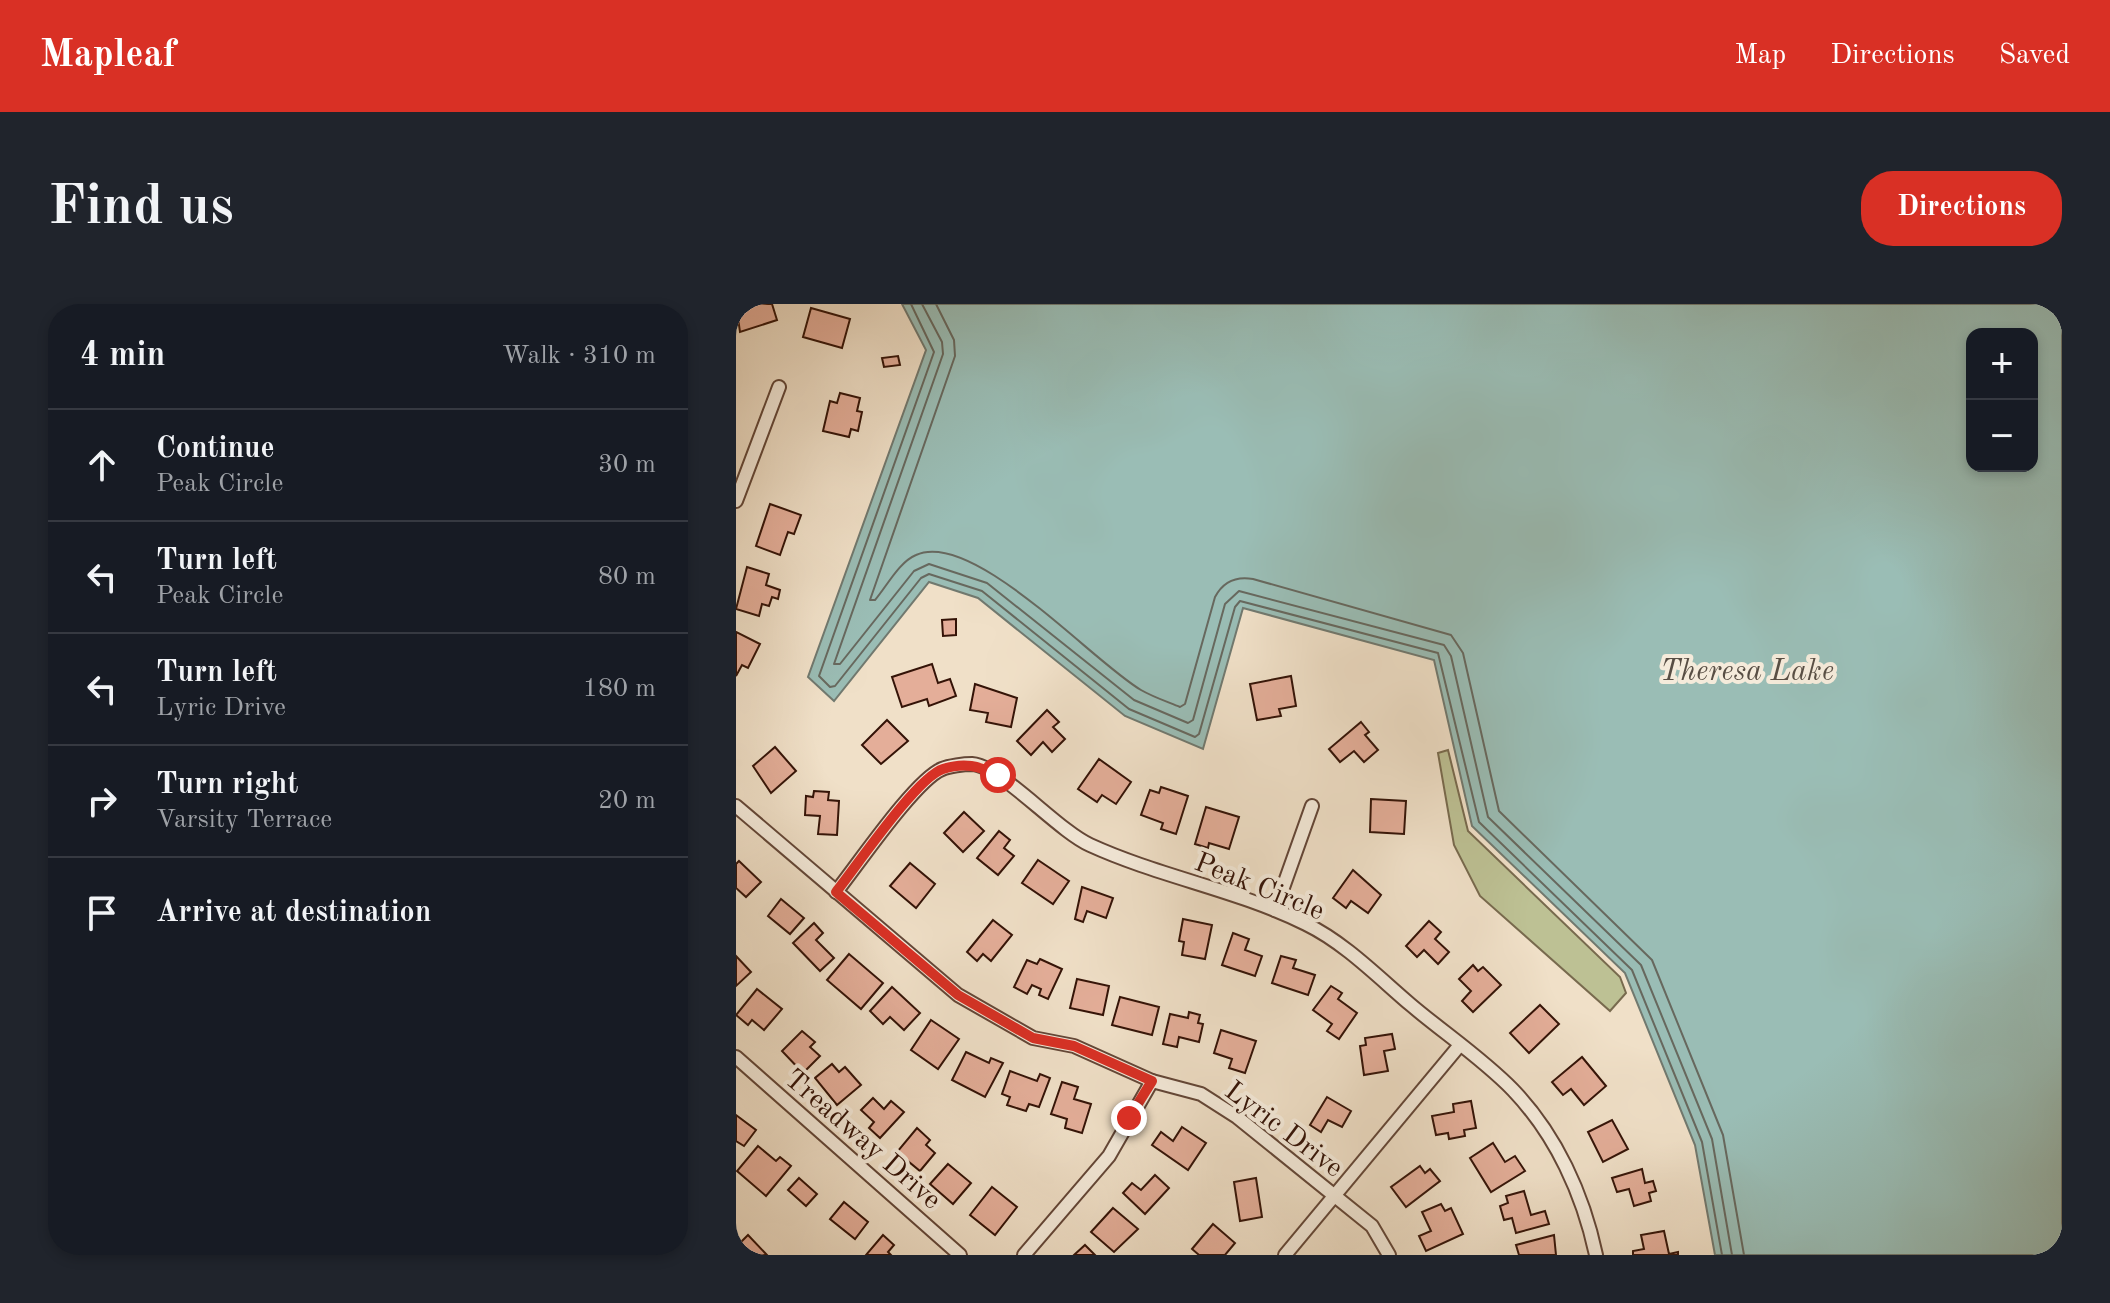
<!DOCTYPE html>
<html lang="en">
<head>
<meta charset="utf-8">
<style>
  :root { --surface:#171b24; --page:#20242c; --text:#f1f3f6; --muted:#9ea1a6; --line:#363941; --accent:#d93025 }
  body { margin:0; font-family:"Old Standard TT",serif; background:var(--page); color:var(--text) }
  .controls { position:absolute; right:24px; top:24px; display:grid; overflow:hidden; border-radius:16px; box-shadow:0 4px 12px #0003 }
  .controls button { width:72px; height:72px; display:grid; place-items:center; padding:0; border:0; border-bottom:2px solid var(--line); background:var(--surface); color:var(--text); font:40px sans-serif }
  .stop { position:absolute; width:24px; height:24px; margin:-18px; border:6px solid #d93025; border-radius:50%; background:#fff }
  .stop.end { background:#d93025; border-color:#fff; box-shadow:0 2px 8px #0008 }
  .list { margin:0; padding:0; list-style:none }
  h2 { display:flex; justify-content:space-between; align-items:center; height:104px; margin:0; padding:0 32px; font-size:34px }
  h2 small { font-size:26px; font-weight:400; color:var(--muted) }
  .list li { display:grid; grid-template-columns:52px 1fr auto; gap:24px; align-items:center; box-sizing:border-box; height:112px; padding:0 32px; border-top:2px solid var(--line) }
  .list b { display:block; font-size:30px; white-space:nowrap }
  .list p { margin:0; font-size:26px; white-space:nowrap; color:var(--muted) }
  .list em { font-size:26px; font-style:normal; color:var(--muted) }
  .icon { flex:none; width:44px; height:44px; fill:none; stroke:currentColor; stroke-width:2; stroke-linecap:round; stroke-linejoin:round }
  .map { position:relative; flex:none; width:1326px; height:951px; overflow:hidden; border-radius:32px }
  header { display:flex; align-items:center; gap:48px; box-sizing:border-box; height:112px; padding:0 40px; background:var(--accent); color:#fff }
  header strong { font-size:38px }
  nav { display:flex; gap:44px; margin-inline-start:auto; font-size:28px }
  .intro { display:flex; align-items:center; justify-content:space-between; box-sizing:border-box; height:192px; padding:0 48px }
  h1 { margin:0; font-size:56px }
  .button { padding:20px 36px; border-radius:32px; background:var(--accent); color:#fff; font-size:28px; font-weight:700 }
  main { display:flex; gap:48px; padding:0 48px }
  aside { flex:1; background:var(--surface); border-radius:32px; box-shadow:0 4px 12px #0003 }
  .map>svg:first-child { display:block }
</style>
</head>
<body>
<header>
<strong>Mapleaf</strong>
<nav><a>Map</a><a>Directions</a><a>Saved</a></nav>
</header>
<div class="intro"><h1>Find us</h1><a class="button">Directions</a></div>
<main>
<aside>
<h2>4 min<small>Walk · 310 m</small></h2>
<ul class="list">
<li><svg class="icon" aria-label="ahead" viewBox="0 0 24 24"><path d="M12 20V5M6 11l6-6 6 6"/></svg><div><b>Continue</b><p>Peak Circle</p></div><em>30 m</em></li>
<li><svg class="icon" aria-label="left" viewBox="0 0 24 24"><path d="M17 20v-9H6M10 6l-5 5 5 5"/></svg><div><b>Turn left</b><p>Peak Circle</p></div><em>80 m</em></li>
<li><svg class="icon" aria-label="left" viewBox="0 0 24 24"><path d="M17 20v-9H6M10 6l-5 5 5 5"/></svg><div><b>Turn left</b><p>Lyric Drive</p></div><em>180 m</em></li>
<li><svg class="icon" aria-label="right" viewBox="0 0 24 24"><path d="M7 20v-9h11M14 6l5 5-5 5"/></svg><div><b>Turn right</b><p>Varsity Terrace</p></div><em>20 m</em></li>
<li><svg class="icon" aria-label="arrive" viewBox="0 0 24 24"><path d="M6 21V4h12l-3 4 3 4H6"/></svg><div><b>Arrive at destination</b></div></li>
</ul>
</aside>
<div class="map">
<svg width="1326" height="951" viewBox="0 0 1326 951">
  <rect width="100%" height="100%" fill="#f0e0c8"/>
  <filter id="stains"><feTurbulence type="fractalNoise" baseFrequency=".0025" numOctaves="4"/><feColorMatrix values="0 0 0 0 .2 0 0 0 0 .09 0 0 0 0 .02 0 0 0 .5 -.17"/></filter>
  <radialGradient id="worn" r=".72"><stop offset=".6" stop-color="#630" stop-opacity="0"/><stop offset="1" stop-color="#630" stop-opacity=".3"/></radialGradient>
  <path fill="#bdc194" stroke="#786a4e" stroke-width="2" d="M712,446L732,527L884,673L890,689L874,707L744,592L718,541L702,449Z"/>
  <path fill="#9abdb5" stroke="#71796f" stroke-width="2" fill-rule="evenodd" d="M166,0H1326V951H979L959,841L889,669L736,522L698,356L507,304L467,445L389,412L242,294L193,278L98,397L72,373L190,46ZM1236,30H1296V162H1236Z"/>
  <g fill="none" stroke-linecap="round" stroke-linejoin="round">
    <g stroke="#67685e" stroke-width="2">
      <path d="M175,0L198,48L83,372L94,383L99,382L185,274L193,270L246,287L393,405L459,433L463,430L499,303L504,297L702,349L743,518L896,666L966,838L986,951"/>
      <path d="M186,0L206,38L207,50L98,360H104L178,267L193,260L251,279L398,396L452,419L457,416L489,300L503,287L708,341L715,352L752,513L905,661L976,835L996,951"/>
      <path d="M200,0L218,36L219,52L134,296H139C151,282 163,258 180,251C237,225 358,359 405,386C417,393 432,398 444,403L449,400L479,293C487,278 500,272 517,275L715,331L727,349L763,507L916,656L987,831L1008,951"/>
    </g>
  </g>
  <g fill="#e4ae99" stroke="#341307" stroke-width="2">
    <path d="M0,0H36L41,16L4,28Z"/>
    <path d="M75,4L114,15L106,44L67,33Z"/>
    <path d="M162,52L164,61L148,63L146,54Z"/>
    <path d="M104,89L124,94L121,107L126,108L122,127L115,125L113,133L87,127L94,97L101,99Z"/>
    <path d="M34,200L65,211L58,230L52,228L44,251L20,242Z"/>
    <path d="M11,263L33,270L30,281L44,286L42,295L36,293L33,302L26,300L23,312L0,305Z"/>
    <path d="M220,315V331L207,332L206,316Z"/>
    <path d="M0,328L24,340L12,364L6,361L0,372Z"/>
    <path d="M196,360L202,379L214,375L220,392L193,402L191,395L166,403L156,373Z"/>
    <path d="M555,372L560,402L543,405L545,412L521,416L514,380Z"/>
    <path d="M239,380L281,394L275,423L250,418L252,409L234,406Z"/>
    <path d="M311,406L323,418L317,423L329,435L316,448L307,438L295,451L281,437Z"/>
    <path d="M151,416L172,437L145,460L126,441Z"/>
    <path d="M625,418L633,428L629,431L642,446L628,458L618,447L604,458L593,445Z"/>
    <path d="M39,443L60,467L35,489L17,462Z"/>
    <path d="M363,455L395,478L380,500L366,491L361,498L342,485Z"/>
    <path d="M425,483L452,492L440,530L425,525L427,519L405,511L414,486L423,489Z"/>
    <path d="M78,487L93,488L92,496L103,497L101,531L82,530L84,512L69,511L70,492L77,493Z"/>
    <path d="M635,495L670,497L668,530L634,528Z"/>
    <path d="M470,503L503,513L493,545L473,539L472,544L459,540Z"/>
    <path d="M228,508L248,527L227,548L208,529Z"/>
    <path d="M263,527L274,536L268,544L278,552L262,571L241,554Z"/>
    <path d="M302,556L333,577L317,600L286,579Z"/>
    <path d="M3,557L25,578L10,593L0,584V560Z"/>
    <path d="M174,559L199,580L180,604L154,582Z"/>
    <path d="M617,566L645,591L632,609L615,597L610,604L597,594Z"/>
    <path d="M346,583L377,594L370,614L351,607L347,618L339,615Z"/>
    <path d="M45,595L68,614L54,630L32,612Z"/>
    <path d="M447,615L476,621L469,655L446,651L448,638L443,637Z"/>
    <path d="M257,616L276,631L255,657L247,650L241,657L231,648Z"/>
    <path d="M693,617L705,628L699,635L713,648L702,660L688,646L681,653L670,642Z"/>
    <path d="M78,619L87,629L80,636L98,654L84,667L57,639Z"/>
    <path d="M497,629L513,635L509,646L526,652L519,672L486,661Z"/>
    <path d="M113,650L147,679L125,705L91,676Z"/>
    <path d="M0,652L15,668L0,682Z"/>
    <path d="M545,652L560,656L557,664L579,671L572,691L536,679Z"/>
    <path d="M304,655L326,665L312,695L303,691L305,685L296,681L291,690L278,683L291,656L301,660Z"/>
    <path d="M737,661L742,667L747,663L765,681L737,708L726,697L735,687L723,675Z"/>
    <path d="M341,675L373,682L367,711L334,704Z"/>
    <path d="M595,682L606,689L602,695L621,709L603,735L591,727L596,720L577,706Z"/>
    <path d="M156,683L184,709L168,726L154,713L147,720L134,707Z"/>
    <path d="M21,685L46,705L28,726L16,716L12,721L0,711Z"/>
    <path d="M384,693L423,703L416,731L376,721Z"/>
    <path d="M804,701L823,720L793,749L774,729Z"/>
    <path d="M453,708L464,711L462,719L467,720L463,738L443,733L441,743L427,740L434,710L452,714Z"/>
    <path d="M195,716L223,735L202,765L175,746Z"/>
    <path d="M485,726L520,737L509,769L493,764L496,755L478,749Z"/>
    <path d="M66,727L79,738L74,743L84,752L67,769L46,747Z"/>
    <path d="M656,730L659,745L648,747L652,767L628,771L624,742L630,741L629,734Z"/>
    <path d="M230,748L253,759L255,754L267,759L249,793L216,776Z"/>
    <path d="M846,753L870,782L848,801L835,785L827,791L816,778Z"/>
    <path d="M96,760L103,768L109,763L125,781L101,801L79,774Z"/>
    <path d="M274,767L301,777L304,770L314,774L303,803L293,800L290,807L271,801L274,793L266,790Z"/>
    <path d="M326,778L342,783L338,795L355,800L346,829L329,824L331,815L315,810Z"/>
    <path d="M591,793L615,807L606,823L592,816L585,828L574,821Z"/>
    <path d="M137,794L148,805L155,797L168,808L144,834L133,824L138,818L125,806Z"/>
    <path d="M735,797L740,824L728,826L729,832L713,835L712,829L700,831L696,812L718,808L717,800Z"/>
    <path d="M0,811L20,826L8,842L0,837Z"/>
    <path d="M876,816L892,845L867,858L852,828Z"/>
    <path d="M446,823L470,839L452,866L416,841L425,828L437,837Z"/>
    <path d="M181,824L194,836L190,841L199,849L184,867L161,848Z"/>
    <path d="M757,839L769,858L779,852L789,867L755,888L734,854Z"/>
    <path d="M22,842L40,857L44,853L55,862L30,892L1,867Z"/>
    <path d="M212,860L235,879L217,900L194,880Z"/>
    <path d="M684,862L689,869L694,865L704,877L670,903L655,883Z"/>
    <path d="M906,865L909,879L917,877L920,887L913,889L915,897L898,902L893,885L881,888L876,874Z"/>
    <path d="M419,871L433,884L409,910L387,889L396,879L405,886Z"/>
    <path d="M63,874L81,890L70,902L52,886Z"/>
    <path d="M520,874L526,913L504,917L498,878Z"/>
    <path d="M256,883L281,903L259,931L234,911Z"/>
    <path d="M788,887L795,911L809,907L813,920L780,929L776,914L768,916L764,902L772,899L770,892Z"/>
    <path d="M108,898L132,918L119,935L94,915Z"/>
    <path d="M705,900L709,907L715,904L727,930L690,947L683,932L695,927L686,908Z"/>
    <path d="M377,904L402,925L378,948L355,928Z"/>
    <path d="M477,920L499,939L489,951H463L456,945Z"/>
    <path d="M928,927L933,950L942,948V951H897V947L908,945L905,931Z"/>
    <path d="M12,931L31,951H0V943Z"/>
    <path d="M147,931L158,941L152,948L155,951H130Z"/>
    <path d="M818,931L820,951H783L780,941Z"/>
    <path d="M349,941L359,951H338Z"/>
  </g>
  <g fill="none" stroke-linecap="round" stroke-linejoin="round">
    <g stroke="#634637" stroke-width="16">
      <g id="minor">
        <path d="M0,197L43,83"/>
        <path d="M0,502L222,691L297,734L338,742L416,777L465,790L501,813L636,922L653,951"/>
        <path d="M100,588C121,562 179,476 206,465C213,462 228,460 236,460C265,462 321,526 354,541C424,573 502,586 570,620C609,639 642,673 675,701C708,729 747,755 777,786C820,831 847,890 860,951"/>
        <path d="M539,606L576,502"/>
        <path d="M0,753L224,951"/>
        <path d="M288,951L373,852L416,777"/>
        <path d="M549,951L723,742"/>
      </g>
    </g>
    <use href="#minor" stroke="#f5ebdb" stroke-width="12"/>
  </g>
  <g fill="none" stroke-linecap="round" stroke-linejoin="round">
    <path stroke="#d93025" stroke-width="10" d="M262,471C242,462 229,458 207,465C181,473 120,563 100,588L222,691L297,734L338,742L416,777L393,814"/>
  </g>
  <g text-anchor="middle" stroke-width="8" stroke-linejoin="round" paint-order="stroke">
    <g font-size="28" fill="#341307" stroke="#f5ebdb">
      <text transform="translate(524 581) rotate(22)" y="10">Peak Circle</text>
      <text transform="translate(549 824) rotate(37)" y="10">Lyric Drive</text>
      <text transform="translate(128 834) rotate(41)" y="10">Treadway Drive</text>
    </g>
    <g font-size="30" font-style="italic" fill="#584e44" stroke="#f5ebdb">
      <text x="1011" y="376">Theresa Lake</text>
    </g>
  </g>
  <rect width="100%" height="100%" filter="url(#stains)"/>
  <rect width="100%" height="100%" fill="url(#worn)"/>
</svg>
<div class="controls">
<button>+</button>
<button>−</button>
</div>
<div class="stop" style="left:262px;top:471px"></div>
<div class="stop end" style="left:393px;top:814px"></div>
</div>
</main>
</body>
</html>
